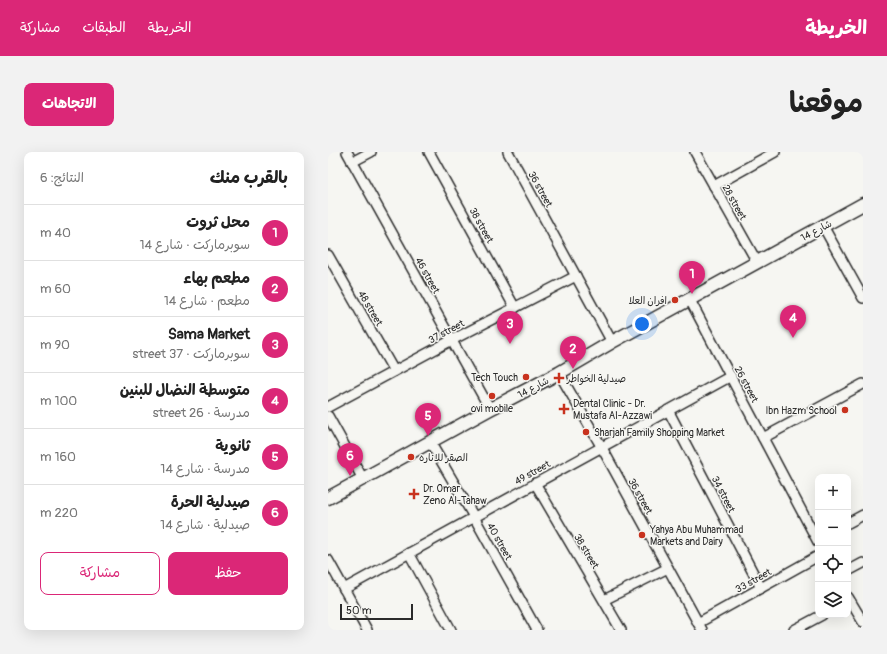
<!DOCTYPE html>
<html lang="ar">
<head>
<meta charset="utf-8">
<style>
  :root { --surface:#fff; --page:#f2f2f2; --text:#222; --muted:#767676; --line:#e0e0e0; --accent:#db2777 }
  body { margin:0; font-family:Pangolin,"Playpen Sans Arabic",sans-serif; background:var(--page); color:var(--text); direction:rtl }
  .controls { position:absolute; right:12px; bottom:12px; display:grid; overflow:hidden; border-radius:8px; box-shadow:0 4px 16px #0002 }
  .controls button { width:36px; height:36px; display:grid; place-items:center; padding:0; border:0; border-bottom:1px solid var(--line); background:var(--surface); color:var(--text); font:20px sans-serif }
  .scale { position:absolute; left:12px; bottom:10px; width:73px; box-sizing:border-box; padding-left:4px; border:2px solid #2b2b2b; border-top:0; font-size:11px; line-height:14px; white-space:nowrap; color:#2b2b2b; -webkit-text-stroke:3px #f6f6f2; paint-order:stroke }
  .you { position:absolute; left:314px; top:172px; width:14px; height:14px; margin:-10px; border:3px solid #fff; border-radius:50%; background:#1a73e8; box-shadow:0 0 0 6px #1a73e833 }
  .badge { display:grid; place-items:center; width:26px; height:26px; border-radius:50%; background:var(--accent); color:#fff; font-size:13px; font-weight:700 }
  .pin { position:absolute; translate:-50% -33px; filter:drop-shadow(0 1px 2px #0008) }
  .pin::after { content:''; position:absolute; top:21px; width:14px; height:12px; background:inherit; clip-path:polygon(0 0,100% 0,50% 100%) }
  .list { margin:0; padding:0; list-style:none }
  h2 { display:flex; justify-content:space-between; align-items:center; height:52px; margin:0; padding:0 16px; font-size:17px }
  h2 small { font-size:13px; font-weight:400; color:var(--muted) }
  .list li { display:grid; grid-template-columns:26px 1fr auto; gap:12px; align-items:center; box-sizing:border-box; height:56px; padding:0 16px; border-top:1px solid var(--line) }
  .list b { display:block; font-size:15px; white-space:nowrap }
  .list p { margin:0; font-size:13px; white-space:nowrap; color:var(--muted) }
  .list em { font-size:13px; font-style:normal; color:var(--muted) }
  .actions { display:flex; gap:8px; padding:12px 16px }
  .actions a { flex:1; padding:9px 0; border:1px solid var(--accent); border-radius:8px; text-align:center; font-size:14px; color:var(--accent) }
  .actions .main { background:var(--accent); color:#fff }
  .icon { flex:none; width:22px; height:22px; fill:none; stroke:currentColor; stroke-width:2; stroke-linecap:round; stroke-linejoin:round }
  .map { position:relative; flex:none; width:535px; height:478px; overflow:hidden; direction:ltr; border-radius:8px }
  header { display:flex; align-items:center; gap:24px; box-sizing:border-box; height:56px; padding:0 20px; background:var(--accent); color:#fff }
  header strong { font-size:19px }
  nav { display:flex; gap:22px; margin-inline-start:auto; font-size:14px }
  .intro { display:flex; align-items:center; justify-content:space-between; box-sizing:border-box; height:96px; padding:0 24px }
  h1 { margin:0; font-size:28px }
  .button { padding:10px 18px; border-radius:8px; background:var(--accent); color:#fff; font-size:14px; font-weight:700 }
  main { display:flex; gap:24px; padding:0 24px }
  aside { flex:1; background:var(--surface); border-radius:8px; box-shadow:0 4px 16px #0002 }
  .map>svg:first-child { display:block }
</style>
</head>
<body>
<header>
<strong>الخريطة</strong>
<nav><a>الخريطة</a><a>الطبقات</a><a>مشاركة</a></nav>
</header>
<div class="intro"><h1>موقعنا</h1><a class="button">الاتجاهات</a></div>
<main>
<div class="map">
<svg width="535" height="478" viewBox="0 0 535 478">
  <rect width="100%" height="100%" fill="#f6f6f2"/>
  <filter id="ink" filterUnits="userSpaceOnUse"><feTurbulence type="fractalNoise" baseFrequency=".025" numOctaves="2"/><feDisplacementMap in="SourceGraphic" scale="8" xChannelSelector="R" yChannelSelector="G"/><feConvolveMatrix kernelMatrix="1 2 1 2 8 2 1 2 1" color-interpolation-filters="sRGB"/></filter>
  <g filter="url(#ink)">
    <g fill="none" stroke-linecap="round" stroke-linejoin="round">
      <g stroke="#2b2b2b" stroke-width="12">
        <g id="street">
          <path d="M19,0L162,257"/>
          <path d="M101,0L187,156"/>
          <path d="M180,0L284,190"/>
          <path d="M367,0L429,110"/>
          <path d="M24,10L43,0"/>
          <path d="M386,34L447,0"/>
          <path d="M495,74L535,146"/>
          <path d="M0,103L66,219"/>
          <path d="M362,148L490,390"/>
          <path d="M231,221L273,294L374,478"/>
          <path d="M0,255L124,188L248,124"/>
          <path d="M340,258L433,436"/>
          <path d="M0,264L35,327"/>
          <path d="M435,286L535,232"/>
          <path d="M102,290L146,365L209,478"/>
          <path d="M207,331L293,478"/>
          <path d="M520,371L535,363"/>
          <path d="M81,401L123,478"/>
          <path d="M0,408L39,478"/>
          <path d="M520,419L535,411"/>
          <path d="M16,437L403,224"/>
          <path d="M520,445L535,470"/>
          <path d="M276,448L340,416"/>
          <path d="M370,471L490,404"/>
          <path d="M466,478L494,463"/>
        </g>
      </g>
      <g stroke="#2b2b2b" stroke-width="15">
        <path id="secondary" d="M0,346L162,257L231,221L284,190L535,52"/>
      </g>
      <use href="#street" stroke="#f6f6f2" stroke-width="9"/>
      <use href="#secondary" stroke="#f6f6f2" stroke-width="12"/>
    </g>
  </g>
  <g fill="#c8321e" stroke="#f6f6f2" stroke-width="1.5">
    <circle cx="347" cy="148" r="4"/>
    <circle cx="198" cy="225" r="4"/>
    <path d="M229 220h4v4h4v4h-4v4h-4v-4h-4v-4h4z"/>
    <circle cx="164" cy="244" r="4"/>
    <path d="M234 251h4v4h4v4h-4v4h-4v-4h-4v-4h4z"/>
    <circle cx="517" cy="258" r="4"/>
    <circle cx="258" cy="280" r="4"/>
    <circle cx="83" cy="305" r="4"/>
    <path d="M84 336h4v4h4v4h-4v4h-4v-4h-4v-4h4z"/>
    <circle cx="314" cy="383" r="4"/>
  </g>
  <g text-anchor="middle" stroke-width="3" stroke-linejoin="round" paint-order="stroke">
    <g font-size="10" fill="#2b2b2b" stroke="#f6f6f2">
      <text transform="translate(213 37) rotate(61)" y="4">36 street</text>
      <text transform="translate(407 50) rotate(61)" y="4">28 street</text>
      <text transform="translate(154 73) rotate(61)" y="4">38 street</text>
      <text transform="translate(488 78) rotate(-28)" y="4">شارع 14</text>
      <text transform="translate(100 123) rotate(61)" y="4">46 street</text>
      <text transform="translate(43 156) rotate(60)" y="4">48 street</text>
      <text transform="translate(118 179) rotate(-28)" y="4">37 street</text>
      <text transform="translate(419 232) rotate(62)" y="4">26 street</text>
      <text transform="translate(205 235) rotate(-28)" y="4">شارع 14</text>
      <text transform="translate(204 320) rotate(-29)" y="4">49 street</text>
      <text transform="translate(396 342) rotate(63)" y="4">34 street</text>
      <text transform="translate(313 344) rotate(61)" y="4">36 street</text>
      <text transform="translate(172 389) rotate(61)" y="4">40 street</text>
      <text transform="translate(259 399) rotate(59)" y="4">38 street</text>
      <text transform="translate(425 428) rotate(-29)" y="4">33 street</text>
    </g>
    <g font-size="10" fill="#2b2b2b" stroke="#f6f6f2" text-anchor="start">
      <text x="339" y="152" text-anchor="end">افران العلا</text>
      <text x="190" y="229" text-anchor="end">Tech Touch</text>
      <text x="239" y="230">صيدلية الخواطر</text>
      <text x="245" y="255">Dental Clinic - Dr.<tspan x="245" dy="12">Mustafa Al-Azzawi</tspan></text>
      <text x="164" y="260" text-anchor="middle">ovi mobile</text>
      <text x="509" y="262" text-anchor="end">Ibn Hazm School</text>
      <text x="266" y="284">Sharjah Family Shopping Market</text>
      <text x="91" y="309">الصقر للاناره</text>
      <text x="95" y="340">Dr. Omar<tspan x="95" dy="12">Zeno Al-Tahaw</tspan></text>
      <text x="322" y="381">Yahya Abu Muhammad<tspan x="322" dy="12">Markets and Dairy</tspan></text>
    </g>
  </g>
</svg>
<div class="controls">
<button>+</button>
<button>−</button>
<button><svg class="icon" aria-label="locate" viewBox="0 0 24 24"><circle cx="12" cy="12" r="6"/><path d="M12 2v4M12 18v4M2 12h4M18 12h4"/></svg></button>
<button><svg class="icon" aria-label="layers" viewBox="0 0 24 24"><path d="M12 4l9 5-9 5-9-5zM3 14l9 5 9-5"/></svg></button>
</div>
<div class="scale">50 m</div>
<div class="you"></div>
<div class="pin badge" style="left:364px;top:142px">1</div>
<div class="pin badge" style="left:245px;top:217px">2</div>
<div class="pin badge" style="left:182px;top:192px">3</div>
<div class="pin badge" style="left:465px;top:186px">4</div>
<div class="pin badge" style="left:100px;top:284px">5</div>
<div class="pin badge" style="left:22px;top:324px">6</div>
</div>
<aside>
<h2>بالقرب منك<small>النتائج: 6</small></h2>
<ul class="list">
<li><span class="badge">1</span><div><b>محل ثروت</b><p>سوبرماركت · شارع 14</p></div><em>40 m</em></li>
<li><span class="badge">2</span><div><b>مطعم بهاء</b><p>مطعم · شارع 14</p></div><em>60 m</em></li>
<li><span class="badge">3</span><div><b>Sama Market</b><p>سوبرماركت · 37 street</p></div><em>90 m</em></li>
<li><span class="badge">4</span><div><b>متوسطة النضال للبنين</b><p>مدرسة · 26 street</p></div><em>100 m</em></li>
<li><span class="badge">5</span><div><b>ثانوية</b><p>مدرسة · شارع 14</p></div><em>160 m</em></li>
<li><span class="badge">6</span><div><b>صيدلية الحرة</b><p>صيدلية · شارع 14</p></div><em>220 m</em></li>
</ul>
<div class="actions"><a class="main">حفظ</a><a>مشاركة</a></div>
</aside>
</main>
</body>
</html>
